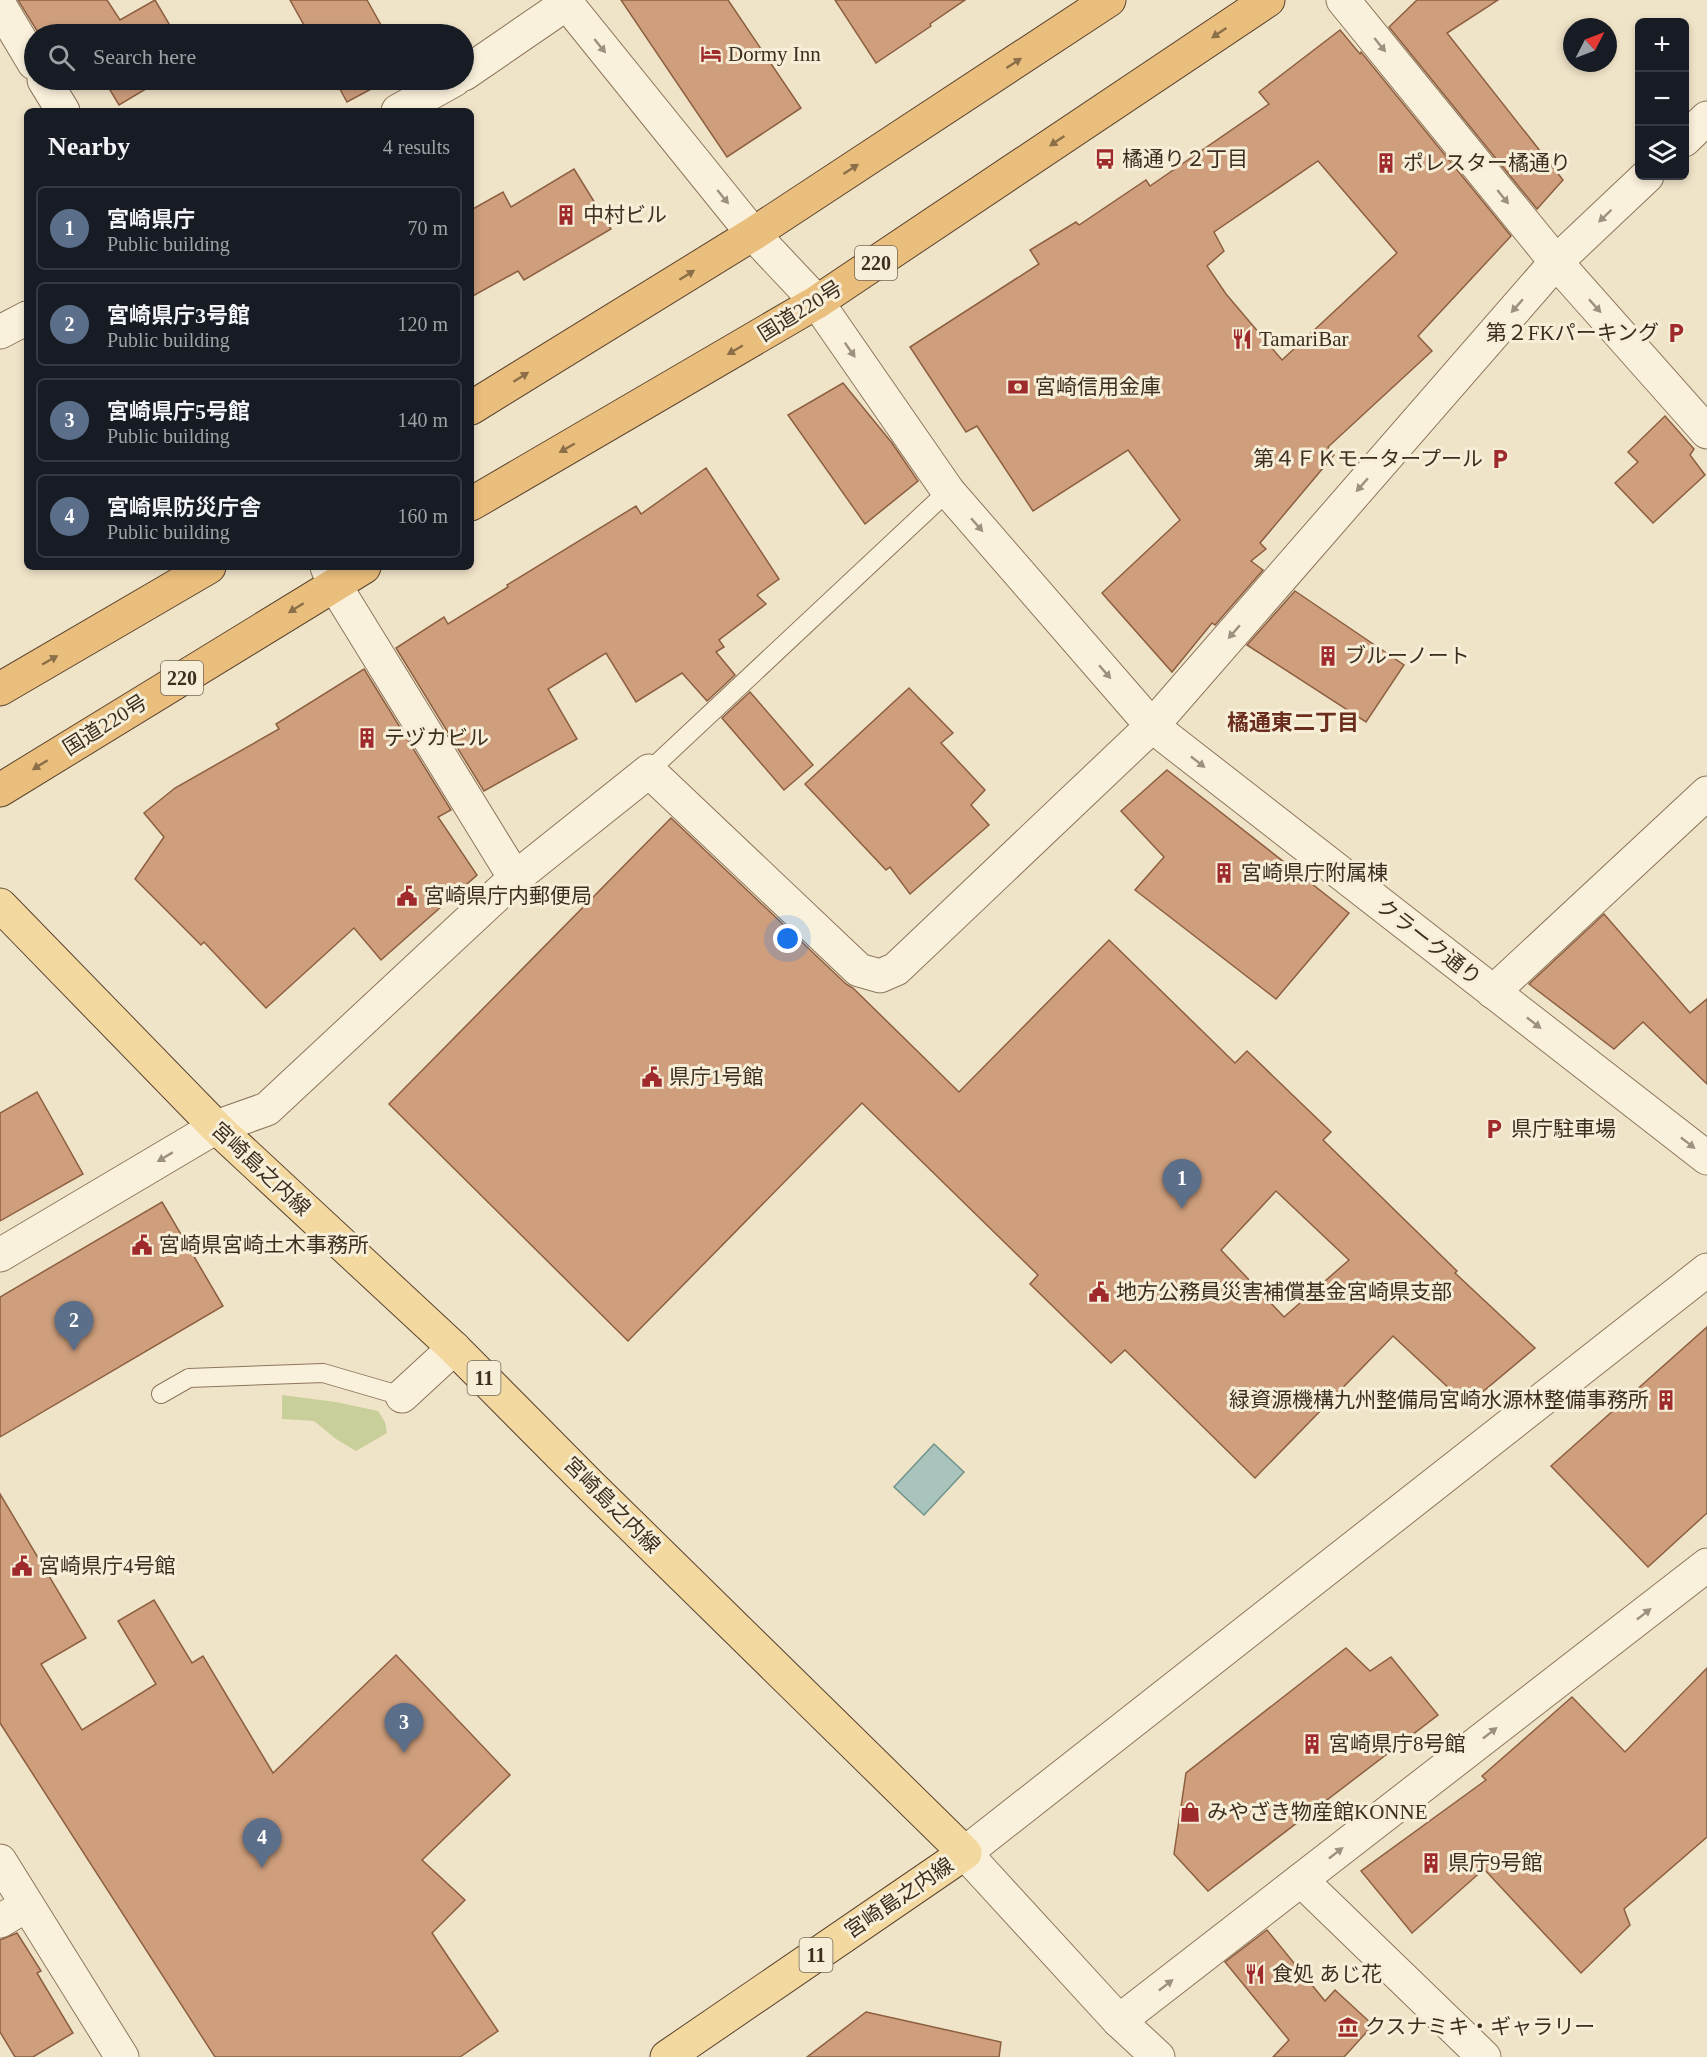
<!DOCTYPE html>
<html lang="en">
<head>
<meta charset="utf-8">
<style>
  :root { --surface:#171b24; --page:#20242c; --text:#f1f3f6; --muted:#9ea1a6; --line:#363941; --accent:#cc999b }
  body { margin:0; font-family:"Times New Roman","Noto Sans JP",serif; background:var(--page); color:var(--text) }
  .controls { position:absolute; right:18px; top:18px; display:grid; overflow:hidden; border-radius:9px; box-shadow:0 3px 9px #0003 }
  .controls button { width:54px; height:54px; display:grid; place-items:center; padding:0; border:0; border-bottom:2px solid var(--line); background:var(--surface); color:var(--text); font:30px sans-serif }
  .compass { position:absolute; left:1563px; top:18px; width:54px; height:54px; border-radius:50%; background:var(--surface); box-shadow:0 3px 9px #0003; rotate:48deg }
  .you { position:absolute; left:788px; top:939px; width:21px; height:21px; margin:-15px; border:4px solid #fff; border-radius:50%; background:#1a73e8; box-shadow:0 0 0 9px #1a73e833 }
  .badge { display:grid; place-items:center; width:39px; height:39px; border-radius:50%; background:var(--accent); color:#fff; font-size:20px; font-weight:700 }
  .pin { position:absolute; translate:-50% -50px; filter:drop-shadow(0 2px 3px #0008) }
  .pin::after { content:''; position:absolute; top:32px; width:21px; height:18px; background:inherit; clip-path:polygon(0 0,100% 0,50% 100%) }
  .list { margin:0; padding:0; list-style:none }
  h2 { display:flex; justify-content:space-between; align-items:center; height:78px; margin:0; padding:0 24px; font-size:26px }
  h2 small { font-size:20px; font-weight:400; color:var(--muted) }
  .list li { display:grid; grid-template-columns:39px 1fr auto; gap:18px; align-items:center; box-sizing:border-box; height:84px; margin:0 12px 12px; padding:0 12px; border:2px solid var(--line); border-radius:9px }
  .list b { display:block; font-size:22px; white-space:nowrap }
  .list p { margin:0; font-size:20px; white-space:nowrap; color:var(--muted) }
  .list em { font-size:20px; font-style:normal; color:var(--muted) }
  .icon { flex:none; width:33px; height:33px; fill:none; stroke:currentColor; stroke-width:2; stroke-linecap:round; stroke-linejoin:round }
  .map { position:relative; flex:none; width:1707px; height:2057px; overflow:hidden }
  .search { position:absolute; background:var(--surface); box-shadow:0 3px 9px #0003; left:24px; top:24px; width:450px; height:66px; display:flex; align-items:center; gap:15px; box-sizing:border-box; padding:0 21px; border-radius:33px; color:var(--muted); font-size:22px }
  .panel { position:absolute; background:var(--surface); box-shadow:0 3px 9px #0003; left:24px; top:108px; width:450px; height:462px; border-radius:9px }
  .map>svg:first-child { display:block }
</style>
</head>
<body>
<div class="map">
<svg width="1707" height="2057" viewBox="0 0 1707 2057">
  <rect width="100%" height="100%" fill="#f0e4c8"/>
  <path fill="#c9cf9b" d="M282,1395L336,1402L378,1411L385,1422L387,1433L356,1451L336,1439L314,1421L282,1419Z"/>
  <path fill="#a9c4bc" stroke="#6f938a" stroke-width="1.5" d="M934,1444L964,1472L924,1515L894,1487Z"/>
  <g fill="#cf9f7d" stroke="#8d5f41" stroke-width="1.5" fill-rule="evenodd">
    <path d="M18,0H107L120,20L155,0L175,34H39Z"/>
    <path d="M290,0H367L386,34H309Z"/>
    <path d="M621,0H728L801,108L727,157Z"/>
    <path d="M835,0H965L930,24L931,26L876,63Z"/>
    <path d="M1417,0H1498L1447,33L1563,180L1537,209L1389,27Z"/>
    <path d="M1340,30L1360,54L1361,52L1511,236L1418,336L1432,351L1328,447L1334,455L1260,543L1266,549L1251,561L1263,570L1215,625L1212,623L1172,672L1102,593L1180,520L1128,450L1033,511L977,426L966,432L910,347L1039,264L1030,250L1076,222L1079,225L1146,180L1150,186L1269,104L1259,92ZM1318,161L1397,253L1282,360L1226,294L1207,266L1224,251L1214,232Z"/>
    <path d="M104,80H161L119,105Z"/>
    <path d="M335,80H388L347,102Z"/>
    <path d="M574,169L611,229L524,280L518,271L471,297V210L503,192L511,207Z"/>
    <path d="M843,383L892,443L918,481L865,524L788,415Z"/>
    <path d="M1665,416L1694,449L1690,455L1705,475L1653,523L1615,483L1638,462L1628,452Z"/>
    <path d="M706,468L779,579L757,595L766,604L719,640L724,647L716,652L735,675L707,701L682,673L636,702L606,653L548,689L577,739L484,791L396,648L444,617L448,624L508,587L507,585L636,506L641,514Z"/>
    <path d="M1295,591L1404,665L1366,722L1247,645Z"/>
    <path d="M364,669L451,810L438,817L477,875L381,960L354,928L266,1008L204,942L201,945L135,879L164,837L144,813L175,788L279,729L276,724Z"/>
    <path d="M909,688L953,733L941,743L985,790L971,805L989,825L910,894L890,867L886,870L805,784Z"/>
    <path d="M750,692L813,765L784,790L722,718Z"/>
    <path d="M1167,770L1349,913L1276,999L1135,890L1164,857L1121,811Z"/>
    <path d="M671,818L846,984L853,988L959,1092L1109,940L1235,1063L1247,1051L1331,1132L1323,1140L1457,1271L1455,1273L1535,1348L1467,1405L1393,1336L1255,1478L1125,1350L1111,1363L1030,1284L1038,1275L862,1103L628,1341L389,1104ZM1276,1191L1349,1260L1284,1317L1221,1250Z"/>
    <path d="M1604,914L1690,1013L1707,999V1084L1643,1022L1614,1049L1529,984Z"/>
    <path d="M37,1092L83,1174L0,1221V1113Z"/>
    <path d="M162,1202L223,1306L0,1437V1297Z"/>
    <path d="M1707,1327V1513L1648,1567L1551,1466Z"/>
    <path d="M0,1494L86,1638L41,1664L82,1730L156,1684L118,1621L154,1600L192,1663L203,1656L273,1773L396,1655L510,1775L422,1860L465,1900L432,1933L498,2031L460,2057H215L0,1723Z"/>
    <path d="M1346,1648L1370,1671L1391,1657L1438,1715L1208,1891L1174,1854L1186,1773Z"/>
    <path d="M1707,1668V1837L1624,1909L1630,1925L1581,1973L1484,1869L1412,1933L1361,1871L1486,1780L1482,1776L1572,1697L1625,1752Z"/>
    <path d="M1267,1930L1325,2001L1335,1990L1373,2025L1344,2057H1273L1289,2040L1225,1962Z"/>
    <path d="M17,1933L41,1971L37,1973L73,2033L33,2057H15L0,2032V1940Z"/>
    <path d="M866,2012L1001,2042L999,2057H807Z"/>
  </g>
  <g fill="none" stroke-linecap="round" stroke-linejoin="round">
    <g stroke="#8d765c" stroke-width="20">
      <g id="service">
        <path d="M649,771L948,491"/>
        <path d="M161,1394L189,1378L323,1373L402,1396"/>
      </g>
    </g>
    <g stroke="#8d765c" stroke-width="35">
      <g id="minor">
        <path d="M564,0L753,234L817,302L948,491L1152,726L1707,1158"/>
        <path d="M1343,0L1556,262L1707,432"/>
        <path d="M0,6L34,63"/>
        <path d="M464,74L566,4"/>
        <path d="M44,80L63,111"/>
        <path d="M398,111L454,80"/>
        <path d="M1684,140L1707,118"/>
        <path d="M0,332L27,318"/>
        <path d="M327,567L334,584L515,878"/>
        <path d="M1493,992L1707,793"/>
        <path d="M0,1255L216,1127L267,1109L515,878L649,771L859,970L880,976L896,969L1152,726L1556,262L1647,176"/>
        <path d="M402,1396L454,1348"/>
        <path d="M0,1861L122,2057"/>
        <path d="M1301,1880L1484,2057"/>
        <path d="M0,1921L27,1905"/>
        <path d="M1119,2021L1707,1565"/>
      </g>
    </g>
    <g stroke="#8d765c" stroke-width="35">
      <path id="tertiary" d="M1158,2057L1119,2021L965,1853L1707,1270"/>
    </g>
    <g stroke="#5b4430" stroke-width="35">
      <path id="primary" d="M0,905L216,1127L454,1348L590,1485L965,1853L667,2057"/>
    </g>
    <g stroke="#5b4430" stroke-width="35">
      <g id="trunk">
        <path d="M471,408L753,234L1109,0"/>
        <path d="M471,504L817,302L1268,0"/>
        <path d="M0,689L209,567"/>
        <path d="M0,790L364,567"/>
      </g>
    </g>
    <use href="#service" stroke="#faf1dc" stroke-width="18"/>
    <use href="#minor" stroke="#faf1dc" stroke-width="33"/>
    <use href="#tertiary" stroke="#faf1dc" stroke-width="33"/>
    <use href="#primary" stroke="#f3d9a0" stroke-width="33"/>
    <use href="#trunk" stroke="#eabe7c" stroke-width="33"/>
  </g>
  <defs><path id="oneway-solid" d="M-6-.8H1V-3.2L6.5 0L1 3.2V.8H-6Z" transform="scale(1.5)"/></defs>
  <g fill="#8b6f49">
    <use href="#oneway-solid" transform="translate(1219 33) rotate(146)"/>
    <use href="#oneway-solid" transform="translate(1014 63) rotate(-33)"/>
    <use href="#oneway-solid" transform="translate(1057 141) rotate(146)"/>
    <use href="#oneway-solid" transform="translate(851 169) rotate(-33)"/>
    <use href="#oneway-solid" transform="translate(687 275) rotate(-32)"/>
    <use href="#oneway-solid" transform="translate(735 350) rotate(150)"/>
    <use href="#oneway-solid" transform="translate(521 377) rotate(-32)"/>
    <use href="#oneway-solid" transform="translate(567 448) rotate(150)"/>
    <use href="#oneway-solid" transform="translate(296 608) rotate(148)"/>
    <use href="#oneway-solid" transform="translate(50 660) rotate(-30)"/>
    <use href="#oneway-solid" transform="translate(40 765) rotate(148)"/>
  </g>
  <g fill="#9c907e">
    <use href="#oneway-solid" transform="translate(1380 45) rotate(51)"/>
    <use href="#oneway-solid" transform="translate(600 46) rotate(51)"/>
    <use href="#oneway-solid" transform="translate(723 197) rotate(51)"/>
    <use href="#oneway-solid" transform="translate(1503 197) rotate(51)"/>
    <use href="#oneway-solid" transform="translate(1605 216) rotate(136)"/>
    <use href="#oneway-solid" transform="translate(1517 306) rotate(131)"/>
    <use href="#oneway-solid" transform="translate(1595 306) rotate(48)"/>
    <use href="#oneway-solid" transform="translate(850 350) rotate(55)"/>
    <use href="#oneway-solid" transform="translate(1362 485) rotate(131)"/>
    <use href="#oneway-solid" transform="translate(977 525) rotate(49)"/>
    <use href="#oneway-solid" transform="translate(1234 632) rotate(131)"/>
    <use href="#oneway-solid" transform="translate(1105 672) rotate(49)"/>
    <use href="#oneway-solid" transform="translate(1198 762) rotate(38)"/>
    <use href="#oneway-solid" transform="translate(1534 1023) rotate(38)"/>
    <use href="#oneway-solid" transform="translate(1688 1143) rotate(38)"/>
    <use href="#oneway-solid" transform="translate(165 1157) rotate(149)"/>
    <use href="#oneway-solid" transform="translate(1644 1614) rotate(-38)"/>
    <use href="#oneway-solid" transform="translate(1490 1733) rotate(-38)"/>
    <use href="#oneway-solid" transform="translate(1336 1853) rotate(-38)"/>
    <use href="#oneway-solid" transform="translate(1166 1985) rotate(-38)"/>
  </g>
  <defs>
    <g id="hotel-bare" transform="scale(1.62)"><path d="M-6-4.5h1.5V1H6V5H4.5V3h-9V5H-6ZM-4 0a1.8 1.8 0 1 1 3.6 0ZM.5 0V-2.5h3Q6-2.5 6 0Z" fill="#9e2a2b" stroke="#f7eed8" stroke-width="2.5" paint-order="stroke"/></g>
    <g id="bus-bare" transform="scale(1.62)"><path d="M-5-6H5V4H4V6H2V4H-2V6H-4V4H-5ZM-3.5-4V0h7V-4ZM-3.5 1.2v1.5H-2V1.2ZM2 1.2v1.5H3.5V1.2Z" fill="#9e2a2b" stroke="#f7eed8" stroke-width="2.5" paint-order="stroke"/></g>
    <g id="building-bare" transform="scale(1.62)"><path d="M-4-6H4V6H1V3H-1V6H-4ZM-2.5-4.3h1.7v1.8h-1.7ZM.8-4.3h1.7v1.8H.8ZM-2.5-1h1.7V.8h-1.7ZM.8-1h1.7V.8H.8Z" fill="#9e2a2b" stroke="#f7eed8" stroke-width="2.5" paint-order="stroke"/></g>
    <g id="parking-bare" transform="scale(1.62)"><path d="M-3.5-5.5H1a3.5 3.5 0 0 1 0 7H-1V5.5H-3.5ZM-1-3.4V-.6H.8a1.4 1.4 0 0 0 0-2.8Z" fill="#9e2a2b" stroke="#f7eed8" stroke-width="2.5" paint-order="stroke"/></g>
    <g id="restaurant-bare" transform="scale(1.62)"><path d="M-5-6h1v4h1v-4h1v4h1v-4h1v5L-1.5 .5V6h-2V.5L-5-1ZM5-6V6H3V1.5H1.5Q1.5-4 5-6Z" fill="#9e2a2b" stroke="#f7eed8" stroke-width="2.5" paint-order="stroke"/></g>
    <g id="bank-bare" transform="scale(1.62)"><path d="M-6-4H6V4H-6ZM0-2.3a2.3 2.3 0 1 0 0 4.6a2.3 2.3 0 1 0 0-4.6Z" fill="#9e2a2b" stroke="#f7eed8" stroke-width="2.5" paint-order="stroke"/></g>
    <g id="civic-bare" transform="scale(1.62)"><path d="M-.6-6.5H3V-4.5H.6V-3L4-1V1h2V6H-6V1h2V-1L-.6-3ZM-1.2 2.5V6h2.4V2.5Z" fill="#9e2a2b" stroke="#f7eed8" stroke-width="2.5" paint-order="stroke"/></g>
    <g id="shop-bare" transform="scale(1.62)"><path d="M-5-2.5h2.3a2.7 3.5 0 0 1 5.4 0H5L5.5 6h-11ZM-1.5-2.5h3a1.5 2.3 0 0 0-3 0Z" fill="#9e2a2b" stroke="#f7eed8" stroke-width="2.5" paint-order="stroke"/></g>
    <g id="museum-bare" transform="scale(1.62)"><path d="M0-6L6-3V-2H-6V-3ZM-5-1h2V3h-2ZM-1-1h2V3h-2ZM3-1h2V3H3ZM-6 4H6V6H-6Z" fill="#9e2a2b" stroke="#f7eed8" stroke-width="2.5" paint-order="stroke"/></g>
  </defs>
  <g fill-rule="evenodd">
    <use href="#hotel-bare" x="711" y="54"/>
    <use href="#bus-bare" x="1105" y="159"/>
    <use href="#building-bare" x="1386" y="163"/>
    <use href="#building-bare" x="566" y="215"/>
    <use href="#parking-bare" x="1676" y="333"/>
    <use href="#restaurant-bare" x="1242" y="339"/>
    <use href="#bank-bare" x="1018" y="387"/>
    <use href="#parking-bare" x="1500" y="459"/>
    <use href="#building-bare" x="1328" y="656"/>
    <use href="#building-bare" x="367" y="738"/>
    <use href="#building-bare" x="1224" y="873"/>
    <use href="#civic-bare" x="407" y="896"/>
    <use href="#civic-bare" x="652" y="1077"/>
    <use href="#parking-bare" x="1494" y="1129"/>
    <use href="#civic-bare" x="142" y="1245"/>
    <use href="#civic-bare" x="1099" y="1292"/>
    <use href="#building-bare" x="1666" y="1400"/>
    <use href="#civic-bare" x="22" y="1566"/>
    <use href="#building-bare" x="1312" y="1744"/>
    <use href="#shop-bare" x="1190" y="1812"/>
    <use href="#building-bare" x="1431" y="1863"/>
    <use href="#restaurant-bare" x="1255" y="1974"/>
    <use href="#museum-bare" x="1348" y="2027"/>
  </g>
  <g text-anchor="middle" stroke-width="6" stroke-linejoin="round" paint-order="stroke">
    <g fill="#f7eed8" stroke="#756857" stroke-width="1.5">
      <rect x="855" y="246" width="42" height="34" rx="4.5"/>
      <rect x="161" y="661" width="42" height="34" rx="4.5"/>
      <rect x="467.5" y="1361" width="33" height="34" rx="4.5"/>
      <rect x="799.5" y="1938" width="33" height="34" rx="4.5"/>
    </g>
    <g font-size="20" font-weight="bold" fill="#3d2e20">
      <text x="876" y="270">220</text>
      <text x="182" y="685">220</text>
      <text x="484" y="1385">11</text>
      <text x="816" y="1962">11</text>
    </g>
    <g font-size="21" fill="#3d2e20" stroke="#f7eed8" text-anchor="start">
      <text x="728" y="61">Dormy Inn</text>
      <text x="1122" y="166">橘通り２丁目</text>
      <text x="1403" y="170">ポレスター橘通り</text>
      <text x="583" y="222">中村ビル</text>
      <text x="1659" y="340" text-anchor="end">第２FKパーキング</text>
      <text x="1259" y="346">TamariBar</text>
      <text x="1035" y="394">宮崎信用金庫</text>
      <text x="1483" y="466" text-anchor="end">第４ＦＫモータープール</text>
      <text x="1345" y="663">ブルーノート</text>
      <text x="384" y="745">テヅカビル</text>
      <text x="1241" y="880">宮崎県庁附属棟</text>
      <text x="424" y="903">宮崎県庁内郵便局</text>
      <text x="669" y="1084">県庁1号館</text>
      <text x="1511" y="1136">県庁駐車場</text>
      <text x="159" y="1252">宮崎県宮崎土木事務所</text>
      <text x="1116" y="1299">地方公務員災害補償基金宮崎県支部</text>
      <text x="1649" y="1407" text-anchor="end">緑資源機構九州整備局宮崎水源林整備事務所</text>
      <text x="39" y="1573">宮崎県庁4号館</text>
      <text x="1329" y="1751">宮崎県庁8号館</text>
      <text x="1207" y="1819">みやざき物産館KONNE</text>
      <text x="1448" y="1870">県庁9号館</text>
      <text x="1272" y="1981">食処 あじ花</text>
      <text x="1365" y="2034">クスナミキ・ギャラリー</text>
    </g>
    <g font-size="21" fill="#3d2e20" stroke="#f7eed8">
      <text transform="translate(800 311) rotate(-32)" y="7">国道220号</text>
      <text transform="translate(105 725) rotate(-32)" y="7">国道220号</text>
      <text transform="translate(1429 942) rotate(38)" y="7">クラーク通り</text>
      <text transform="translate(261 1169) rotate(43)" y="7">宮崎島之内線</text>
      <text transform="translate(612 1505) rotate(45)" y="7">宮崎島之内線</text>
      <text transform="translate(899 1898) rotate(-34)" y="7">宮崎島之内線</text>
    </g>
    <g font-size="22" font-weight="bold" fill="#6b2e1e" stroke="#f7eed8">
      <text x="1293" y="730">橘通東二丁目</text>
    </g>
  </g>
</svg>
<div class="controls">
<button>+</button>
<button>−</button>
<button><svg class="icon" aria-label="layers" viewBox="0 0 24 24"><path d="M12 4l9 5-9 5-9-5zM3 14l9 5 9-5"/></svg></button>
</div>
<svg class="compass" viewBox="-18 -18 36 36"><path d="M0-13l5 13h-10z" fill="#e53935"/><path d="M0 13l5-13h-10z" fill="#9ea1a6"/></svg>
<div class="you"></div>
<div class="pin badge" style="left:1182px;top:1209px;background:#5c6f8a">1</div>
<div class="pin badge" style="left:74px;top:1351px;background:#5c6f8a">2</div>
<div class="pin badge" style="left:404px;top:1753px;background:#5c6f8a">3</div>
<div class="pin badge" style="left:262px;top:1868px;background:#5c6f8a">4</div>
<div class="search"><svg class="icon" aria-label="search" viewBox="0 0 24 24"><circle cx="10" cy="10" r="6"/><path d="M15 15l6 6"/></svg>Search here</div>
<section class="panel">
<h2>Nearby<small>4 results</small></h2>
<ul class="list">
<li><span class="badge" style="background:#5c6f8a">1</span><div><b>宮崎県庁</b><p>Public building</p></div><em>70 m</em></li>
<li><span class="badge" style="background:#5c6f8a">2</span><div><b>宮崎県庁3号館</b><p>Public building</p></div><em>120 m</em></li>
<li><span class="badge" style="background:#5c6f8a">3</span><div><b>宮崎県庁5号館</b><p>Public building</p></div><em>140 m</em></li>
<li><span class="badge" style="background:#5c6f8a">4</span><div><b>宮崎県防災庁舎</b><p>Public building</p></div><em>160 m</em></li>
</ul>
</section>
</div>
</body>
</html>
